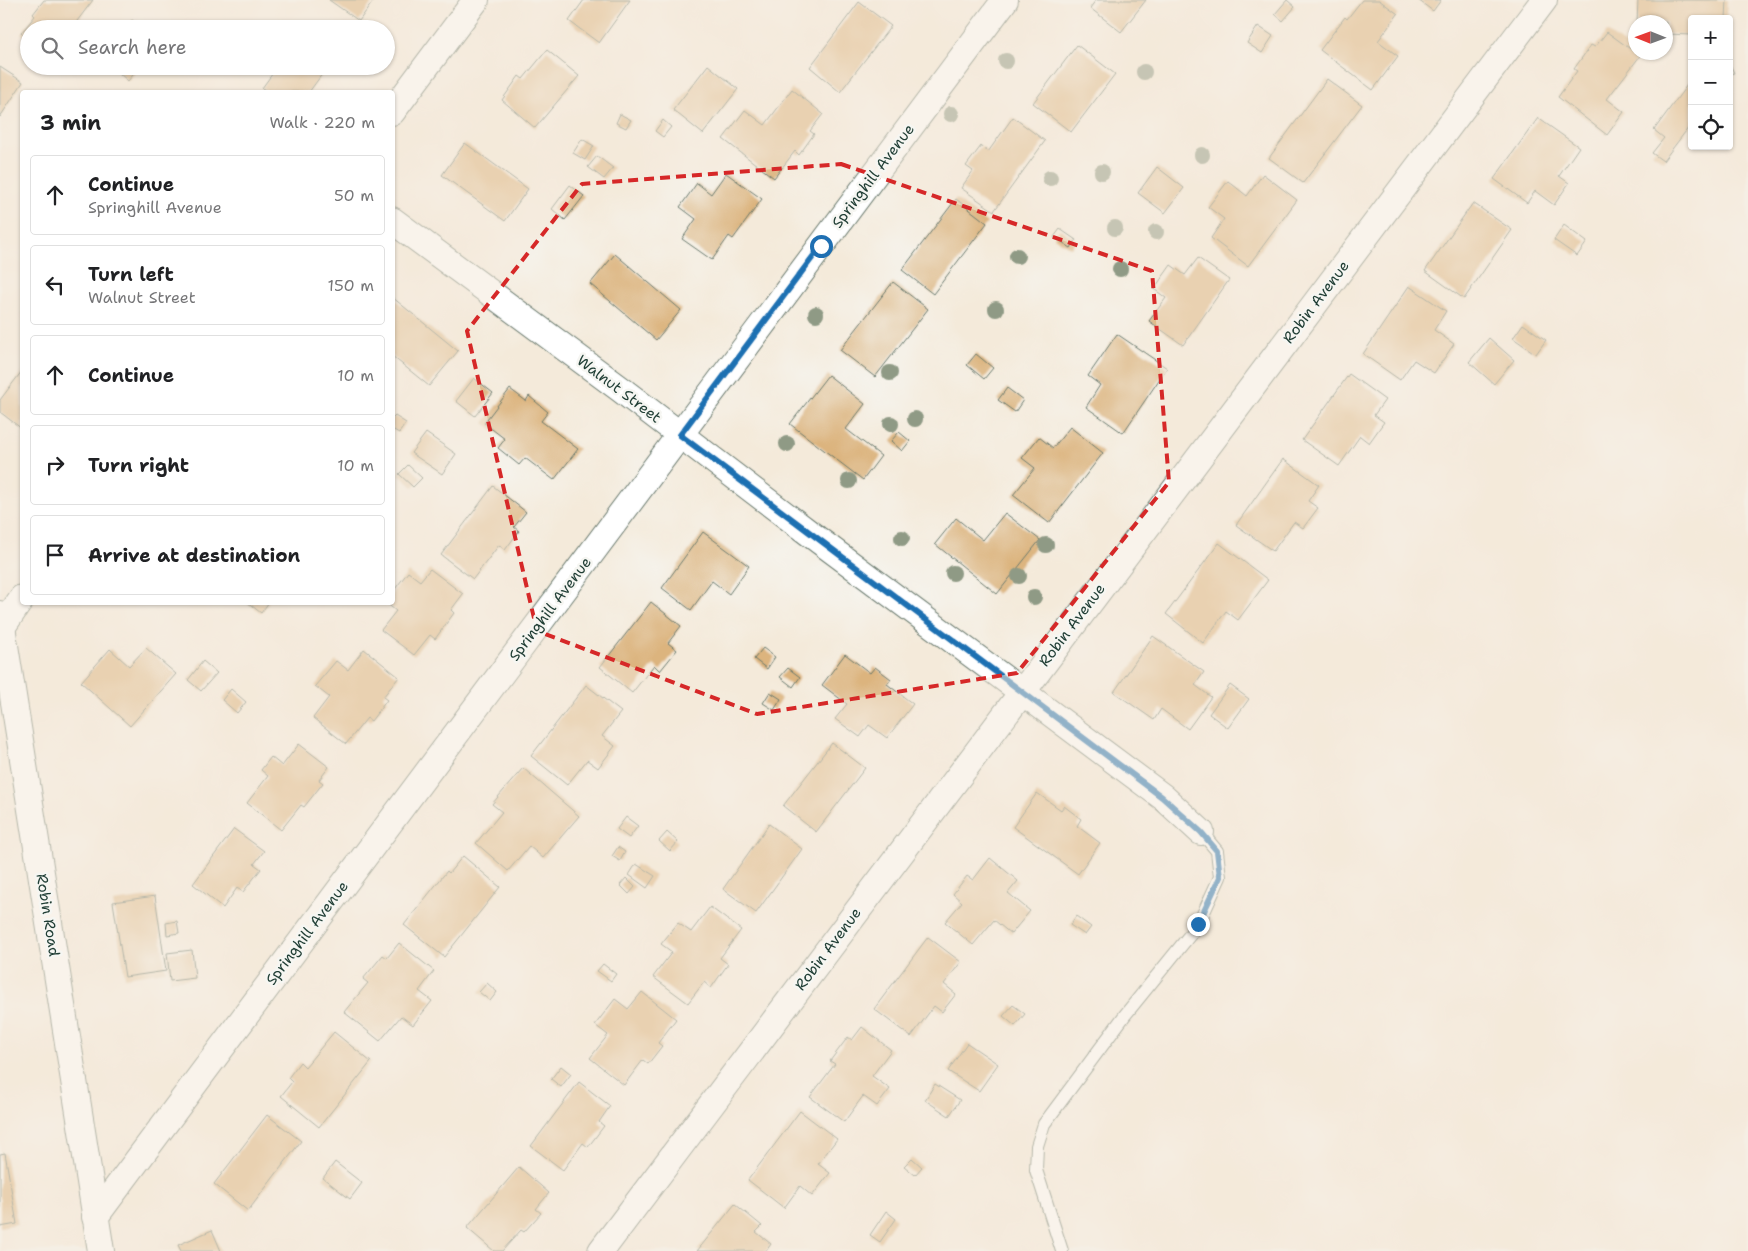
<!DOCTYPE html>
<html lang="en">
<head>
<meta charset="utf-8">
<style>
  :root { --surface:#fff; --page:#f6f6f6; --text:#202124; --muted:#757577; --line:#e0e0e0 }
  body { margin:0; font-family:"Shantell Sans",sans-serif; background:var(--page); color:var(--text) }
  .controls { position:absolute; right:15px; top:15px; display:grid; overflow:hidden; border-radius:5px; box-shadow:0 1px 4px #0004 }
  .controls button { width:45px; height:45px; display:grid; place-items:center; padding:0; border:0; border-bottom:1px solid var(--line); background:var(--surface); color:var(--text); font:25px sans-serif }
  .compass { position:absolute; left:1628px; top:15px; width:45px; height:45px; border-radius:50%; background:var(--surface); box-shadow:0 1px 4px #0004; rotate:271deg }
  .stop { position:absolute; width:15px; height:15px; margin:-11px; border:4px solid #1f6fb2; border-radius:50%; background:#fff }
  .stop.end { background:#1f6fb2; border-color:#fff; box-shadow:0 1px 5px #0008 }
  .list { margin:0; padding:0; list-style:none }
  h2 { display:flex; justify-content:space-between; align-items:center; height:65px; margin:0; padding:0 20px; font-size:21px }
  h2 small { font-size:16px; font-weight:400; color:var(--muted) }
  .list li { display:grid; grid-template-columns:32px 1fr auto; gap:15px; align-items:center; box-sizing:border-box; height:80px; margin:0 10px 10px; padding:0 10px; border:1px solid var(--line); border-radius:5px }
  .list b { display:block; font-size:19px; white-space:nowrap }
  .list p { margin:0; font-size:16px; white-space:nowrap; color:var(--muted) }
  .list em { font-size:16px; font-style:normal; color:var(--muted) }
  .icon { flex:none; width:28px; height:28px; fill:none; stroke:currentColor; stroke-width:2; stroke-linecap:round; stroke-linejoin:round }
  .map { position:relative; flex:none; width:1748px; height:1251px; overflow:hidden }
  .search { position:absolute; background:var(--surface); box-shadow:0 1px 4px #0004; left:20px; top:20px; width:375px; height:55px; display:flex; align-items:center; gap:12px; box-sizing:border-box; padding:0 18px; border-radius:28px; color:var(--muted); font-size:19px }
  .panel { position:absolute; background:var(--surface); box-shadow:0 1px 4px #0004; left:20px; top:90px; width:375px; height:515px; border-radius:5px }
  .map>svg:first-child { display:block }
</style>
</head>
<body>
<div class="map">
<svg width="1748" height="1251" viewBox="0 0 1748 1251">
  <rect width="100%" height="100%" fill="#f6f6f2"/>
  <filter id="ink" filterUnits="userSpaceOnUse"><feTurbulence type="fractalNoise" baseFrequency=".02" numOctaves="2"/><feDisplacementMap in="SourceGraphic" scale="10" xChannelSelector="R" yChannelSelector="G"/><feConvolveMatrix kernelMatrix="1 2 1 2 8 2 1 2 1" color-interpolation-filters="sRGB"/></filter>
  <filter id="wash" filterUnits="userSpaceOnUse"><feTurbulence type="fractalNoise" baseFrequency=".0096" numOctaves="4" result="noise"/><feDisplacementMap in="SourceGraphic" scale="20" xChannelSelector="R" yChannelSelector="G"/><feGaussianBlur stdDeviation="1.12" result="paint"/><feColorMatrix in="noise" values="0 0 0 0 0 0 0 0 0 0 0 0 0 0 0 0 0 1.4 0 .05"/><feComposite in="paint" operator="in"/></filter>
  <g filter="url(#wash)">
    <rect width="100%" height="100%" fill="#f4eada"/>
    <g id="blocks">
      <g fill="#dcb47e">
        <path d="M44,0H93L71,29H29V39L21,33L35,16L33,14Z"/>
        <path d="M329,0H374L359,21Z"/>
        <path d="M584,0H630L599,43L569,21Z"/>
        <path d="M1096,0H1146L1121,32L1090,8Z"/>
        <path d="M1287,0L1295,7L1283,21L1275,14Z"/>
        <path d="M1362,0H1379L1398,14L1378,41L1398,56L1373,90L1320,50L1345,17L1347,19Z"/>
        <path d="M1418,0H1441L1433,11Z"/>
        <path d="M1638,0H1727L1726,19H1692V35L1666,34V22H1637Z"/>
        <path d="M859,2L891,26L840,92L810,67Z"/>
        <path d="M132,20L141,27L140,29H125Z"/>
        <path d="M310,22L319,29H306Z"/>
        <path d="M1258,26L1273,36L1262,53L1247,43Z"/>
        <path d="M1607,32L1640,56L1607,99L1624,112L1607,135L1558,97L1577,71L1574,69L1591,45L1595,47Z"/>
        <path d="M1077,45L1115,74L1071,132L1033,103Z"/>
        <path d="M547,50L579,76L535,128L502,100L519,76L523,79Z"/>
        <path d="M1729,62L1734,73L1729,74Z"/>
        <path d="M708,65L738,89L703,134L673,110Z"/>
        <path d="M111,66H133L137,70L128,81Z"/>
        <path d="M278,66H328L309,92H268L262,88Z"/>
        <path d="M0,67L23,82L0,117Z"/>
        <path d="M1327,79L1362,105L1303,183L1269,158Z"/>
        <path d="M1690,81L1692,83V123L1663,161L1652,153L1664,138L1654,130Z"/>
        <path d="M792,89L823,114L810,131L814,134L799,155L795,151L774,178L723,139L745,110L765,125Z"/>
        <path d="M620,114L631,120L626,128L616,123Z"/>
        <path d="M1013,117L1045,141L994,211L961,188L973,171L966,166L981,146L988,152Z"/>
        <path d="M1538,118L1579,147L1559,176L1569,183L1554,205L1535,191L1527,203L1494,179Z"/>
        <path d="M663,120L671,127L663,137L655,131Z"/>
        <path d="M582,139L594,146L585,160L573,153Z"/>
        <path d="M465,143L528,189L505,221L442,175Z"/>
        <path d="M597,156L613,168L604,179L588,167Z"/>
        <path d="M1157,167L1184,188L1165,213L1138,193Z"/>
        <path d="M726,173L762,199L733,239L729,236L712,260L682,239L696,219L680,207L697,183L711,194Z"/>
        <path d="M1263,174L1297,200L1248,266L1211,238L1224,219L1208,207L1228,181L1247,196Z"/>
        <path d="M570,185L584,196L565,220L552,209Z"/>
        <path d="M956,199L987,223L933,294L902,270Z"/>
        <path d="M1473,203L1512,230L1464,299L1425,271Z"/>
        <path d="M1564,225L1587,242L1577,256L1554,240Z"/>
        <path d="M1060,229L1076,240L1071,248L1054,237Z"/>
        <path d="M615,254L681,310L656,340L590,284Z"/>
        <path d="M1198,258L1229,280L1183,345L1149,321L1166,298L1154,289L1171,265L1185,275Z"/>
        <path d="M893,282L928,309L875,377L840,350Z"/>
        <path d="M1409,286L1446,311L1434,330L1454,344L1434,373L1414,360L1400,380L1363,354Z"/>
        <path d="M392,297L458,351L429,386L392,356Z"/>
        <path d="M1523,324L1546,340L1536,354L1513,338Z"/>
        <path d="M1117,334L1167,368L1123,433L1086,407L1100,385L1088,376Z"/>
        <path d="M1489,338L1514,360L1494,384L1469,362Z"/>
        <path d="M976,354L993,368L984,379L967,365Z"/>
        <path d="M22,371V429L0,412V400Z"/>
        <path d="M1349,374L1385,400L1374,415L1384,422L1369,443L1360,436L1339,466L1302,440Z"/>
        <path d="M828,375L865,404L846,429L881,456L863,480L790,424Z"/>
        <path d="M474,378L493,393L475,416L456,401Z"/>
        <path d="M1007,388L1023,400L1015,412L998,400Z"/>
        <path d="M510,389L526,401L529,396L548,412L541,421L578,449L554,480L525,458L519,465L498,448L505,439L484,423Z"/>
        <path d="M395,416L406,423L399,433L392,429V419Z"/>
        <path d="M1070,427L1103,453L1049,523L1013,495L1035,468L1022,458L1039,437L1053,448Z"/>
        <path d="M899,432L910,441L902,451L891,441Z"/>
        <path d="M426,433L456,454L442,474L411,453Z"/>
        <path d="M1283,459L1319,485L1308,501L1318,508L1303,528L1294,522L1273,551L1236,525Z"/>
        <path d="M408,465L422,478L413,487L399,474Z"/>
        <path d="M493,486L526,512L514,527L519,531L505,550L499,545L473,579L441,555Z"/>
        <path d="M1005,513L1040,540L997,594L935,544L956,518L983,540Z"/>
        <path d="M703,532L749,566L729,594L712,581L691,610L662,588Z"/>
        <path d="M1219,543L1268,580L1238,620L1226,611L1203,643L1166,614Z"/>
        <path d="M430,569L463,594L451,610L454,613L435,639L430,635L414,655L381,630L396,611L385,602H392V593L408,572L420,581Z"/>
        <path d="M247,602H269L261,613Z"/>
        <path d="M651,602L681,626L668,643L677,650L660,671L654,665L632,693L600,667Z"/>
        <path d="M1153,636L1204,672L1195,685L1211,697L1188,729L1161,709L1154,720L1114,692Z"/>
        <path d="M146,648L176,674L130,726L81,682L110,649L129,666Z"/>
        <path d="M763,648L775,657L767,669L754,659Z"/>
        <path d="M364,649L399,677L383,697L387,700L371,721L367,718L346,744L313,718L329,697L315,686L336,661L348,670Z"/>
        <path d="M845,654L870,673L875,667L891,679L887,684L913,704L887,738L869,725L860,737L835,719L847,704L822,685Z"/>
        <path d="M203,661L217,673L201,691L188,680Z"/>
        <path d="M788,668L800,677L793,687L780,677Z"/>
        <path d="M586,685L621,712L602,736L615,746L598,768L587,760L567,785L531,756Z"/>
        <path d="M1230,685L1249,699L1228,728L1209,714Z"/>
        <path d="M231,689L246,702L237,713L222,700Z"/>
        <path d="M770,692L781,699L774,710L763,703Z"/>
        <path d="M832,743L865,768L816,832L783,806Z"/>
        <path d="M299,744L329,767L319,780L323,783L304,807L301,805L281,830L247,803L268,776L261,770L271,757L282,766Z"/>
        <path d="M523,768L579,816L543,858L529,846L508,871L476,843L502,812L492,804Z"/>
        <path d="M1037,793L1061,810L1064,806L1081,819L1077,826L1100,843L1078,874L1013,827Z"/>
        <path d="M626,817L638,826L629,838L617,829Z"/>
        <path d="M769,824L802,849L756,913L723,889Z"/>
        <path d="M234,829L264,851L254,864L261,869L243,892L237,888L223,908L193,884Z"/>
        <path d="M667,832L678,842L670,851L659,841Z"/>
        <path d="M618,847L625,852L620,861L612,856Z"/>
        <path d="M463,856L500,887L444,957L404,925L447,871L449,873Z"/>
        <path d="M990,858L1018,881L1008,893L1030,911L1011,934L994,920L973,945L945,922L962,902L953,894L967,876L973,880Z"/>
        <path d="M636,864L655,876L647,888L629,875Z"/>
        <path d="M626,878L635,887L629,894L620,885Z"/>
        <path d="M155,896L166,971L125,977L113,902Z"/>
        <path d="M710,907L741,930L720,958L728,964L711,988L704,982L688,1003L653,977L672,952L661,944L678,923L691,932Z"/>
        <path d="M1076,916L1091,927L1085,935L1070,925Z"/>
        <path d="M177,921L179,933L167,935L166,923Z"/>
        <path d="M928,937L961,962L944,984L956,994L942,1012L934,1006L911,1037L874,1009Z"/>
        <path d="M399,943L434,971L419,991L432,1001L413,1025L401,1016L380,1041L344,1012L368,983L363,979L383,955L387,958Z"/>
        <path d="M192,950L195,978L170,981L167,953Z"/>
        <path d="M603,964L616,974L611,981L597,971Z"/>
        <path d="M487,983L497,992L490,1001L479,992Z"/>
        <path d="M642,992L676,1019L658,1043L662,1046L648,1064L643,1060L624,1085L590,1058L608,1035L595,1025L615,999L628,1009Z"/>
        <path d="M1013,1005L1025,1014L1015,1026L1003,1016Z"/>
        <path d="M862,1027L891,1050L872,1076L890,1089L877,1106L863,1096L844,1122L810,1097L835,1064L830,1061L848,1037L852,1040Z"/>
        <path d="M334,1032L371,1062L319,1127L281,1096L292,1082L288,1078L300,1062L305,1067Z"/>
        <path d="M967,1043L998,1064L979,1091L948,1071Z"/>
        <path d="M561,1066L571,1074L561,1087L551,1079Z"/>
        <path d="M579,1082L610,1106L599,1122L604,1126L588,1147L583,1143L563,1170L531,1146Z"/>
        <path d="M935,1084L960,1100L949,1116L925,1100Z"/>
        <path d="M800,1111L837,1139L818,1164L830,1173L812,1196L800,1186L784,1208L748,1180Z"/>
        <path d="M267,1115L301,1141L248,1211L214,1184Z"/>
        <path d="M5,1153L17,1224L0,1227V1154Z"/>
        <path d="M912,1158L922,1167L915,1175L904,1166Z"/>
        <path d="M335,1162L362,1183L350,1199L323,1178Z"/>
        <path d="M519,1167L549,1193L536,1209L541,1213L524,1232L521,1230L502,1251H494L467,1228Z"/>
        <path d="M735,1204L762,1226L756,1232L771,1244L766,1251H697Z"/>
        <path d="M886,1211L896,1219L880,1242L870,1235Z"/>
        <path d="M212,1230L221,1251H181L178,1245Z"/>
      </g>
    </g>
  </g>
  <g filter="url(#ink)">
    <use href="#blocks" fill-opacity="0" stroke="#6a7a6e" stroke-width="1"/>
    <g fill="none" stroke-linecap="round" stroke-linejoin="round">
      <g stroke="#6a7a6e" stroke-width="14">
        <path id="service" d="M1062,1251L1036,1170L1037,1146L1044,1124L1125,1015L1198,925L1220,877L1217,851L1201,832"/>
      </g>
      <g stroke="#6a7a6e" stroke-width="28">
        <g id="minor">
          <path d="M392,112L476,0"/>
          <path d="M392,220L619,388L809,533L1163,797L1201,832"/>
          <path d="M0,614L101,1251"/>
          <path d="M3,626L22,598"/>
          <path d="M95,1217L1005,0"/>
          <path d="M601,1251L1544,0"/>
        </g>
      </g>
      <use href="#service" stroke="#fff" stroke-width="12"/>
      <use href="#minor" stroke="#fff" stroke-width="26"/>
    </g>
    <g fill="#8f9a85">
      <circle cx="1006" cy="61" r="8"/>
      <circle cx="1144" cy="72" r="8"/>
      <circle cx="951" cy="114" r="8"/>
      <circle cx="1202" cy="155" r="8"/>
      <circle cx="1102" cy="172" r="8"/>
      <circle cx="1050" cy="178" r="8"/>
      <circle cx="1115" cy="228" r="8"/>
      <circle cx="1156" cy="232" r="8"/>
      <circle cx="1017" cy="256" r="8"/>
      <circle cx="1120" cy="269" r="8"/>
      <circle cx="996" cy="309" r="8"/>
      <circle cx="816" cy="314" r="8"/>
      <circle cx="890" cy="373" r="8"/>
      <circle cx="915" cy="419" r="8"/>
      <circle cx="891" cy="424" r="8"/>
      <circle cx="787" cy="444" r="8"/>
      <circle cx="849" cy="481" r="8"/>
      <circle cx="902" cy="538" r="8"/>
      <circle cx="1046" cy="545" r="8"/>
      <circle cx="953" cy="573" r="8"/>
      <circle cx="1019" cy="576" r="8"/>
      <circle cx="1034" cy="597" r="8"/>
    </g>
  </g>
  <g fill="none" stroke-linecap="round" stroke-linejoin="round" filter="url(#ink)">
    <path stroke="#1f6fb2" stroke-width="6" d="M821,246L680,435L1162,797L1201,832L1217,851L1220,877L1198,924"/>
  </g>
  <path d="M0 0H1748V1251H0ZM841,164L1152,271L1169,482L1017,673L757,714L537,631L467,331L582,184Z" fill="#f4eada" fill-opacity=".55" fill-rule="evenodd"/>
  <path fill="none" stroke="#d62828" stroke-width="4" stroke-dasharray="10 6" stroke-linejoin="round" d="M841,164L1152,271L1169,482L1017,673L757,714L537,631L467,331L582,184Z"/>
  <g text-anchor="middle" stroke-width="5" stroke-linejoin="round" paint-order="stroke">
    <g font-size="15" fill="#1f3d34" stroke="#f6f6f2">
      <text transform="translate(873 176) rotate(-53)" y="5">Springhill Avenue</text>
      <text transform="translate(1316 302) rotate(-53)" y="5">Robin Avenue</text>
      <text transform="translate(619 389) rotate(37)" y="5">Walnut Street</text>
      <text transform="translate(550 609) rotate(-53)" y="5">Springhill Avenue</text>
      <text transform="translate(1072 625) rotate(-53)" y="5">Robin Avenue</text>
      <text transform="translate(48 915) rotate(81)" y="5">Robin Road</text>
      <text transform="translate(307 933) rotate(-53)" y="5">Springhill Avenue</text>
      <text transform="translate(828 949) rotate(-53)" y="5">Robin Avenue</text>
    </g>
  </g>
</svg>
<div class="controls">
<button>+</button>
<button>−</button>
<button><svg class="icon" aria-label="locate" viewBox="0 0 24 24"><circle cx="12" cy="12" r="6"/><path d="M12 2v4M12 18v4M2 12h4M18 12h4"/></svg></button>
</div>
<svg class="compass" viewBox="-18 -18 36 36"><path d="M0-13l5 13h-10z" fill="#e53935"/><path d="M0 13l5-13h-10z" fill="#757577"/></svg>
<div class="stop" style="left:821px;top:246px"></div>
<div class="stop end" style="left:1198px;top:924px"></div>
<div class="search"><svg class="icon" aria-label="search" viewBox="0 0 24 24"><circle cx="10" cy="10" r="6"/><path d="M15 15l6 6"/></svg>Search here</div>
<section class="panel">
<h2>3 min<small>Walk · 220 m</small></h2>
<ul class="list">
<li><svg class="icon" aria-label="ahead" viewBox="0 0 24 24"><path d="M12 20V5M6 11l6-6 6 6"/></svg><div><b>Continue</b><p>Springhill Avenue</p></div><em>50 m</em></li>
<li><svg class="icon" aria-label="left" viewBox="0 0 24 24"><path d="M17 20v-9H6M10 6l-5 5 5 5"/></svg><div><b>Turn left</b><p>Walnut Street</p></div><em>150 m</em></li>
<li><svg class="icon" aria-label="ahead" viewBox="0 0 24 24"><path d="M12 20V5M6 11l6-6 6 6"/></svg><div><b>Continue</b></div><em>10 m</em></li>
<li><svg class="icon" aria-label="right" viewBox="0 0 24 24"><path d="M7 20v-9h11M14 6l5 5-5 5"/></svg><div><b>Turn right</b></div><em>10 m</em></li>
<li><svg class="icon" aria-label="arrive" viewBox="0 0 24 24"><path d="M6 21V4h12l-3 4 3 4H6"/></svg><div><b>Arrive at destination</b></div></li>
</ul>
</section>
</div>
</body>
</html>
